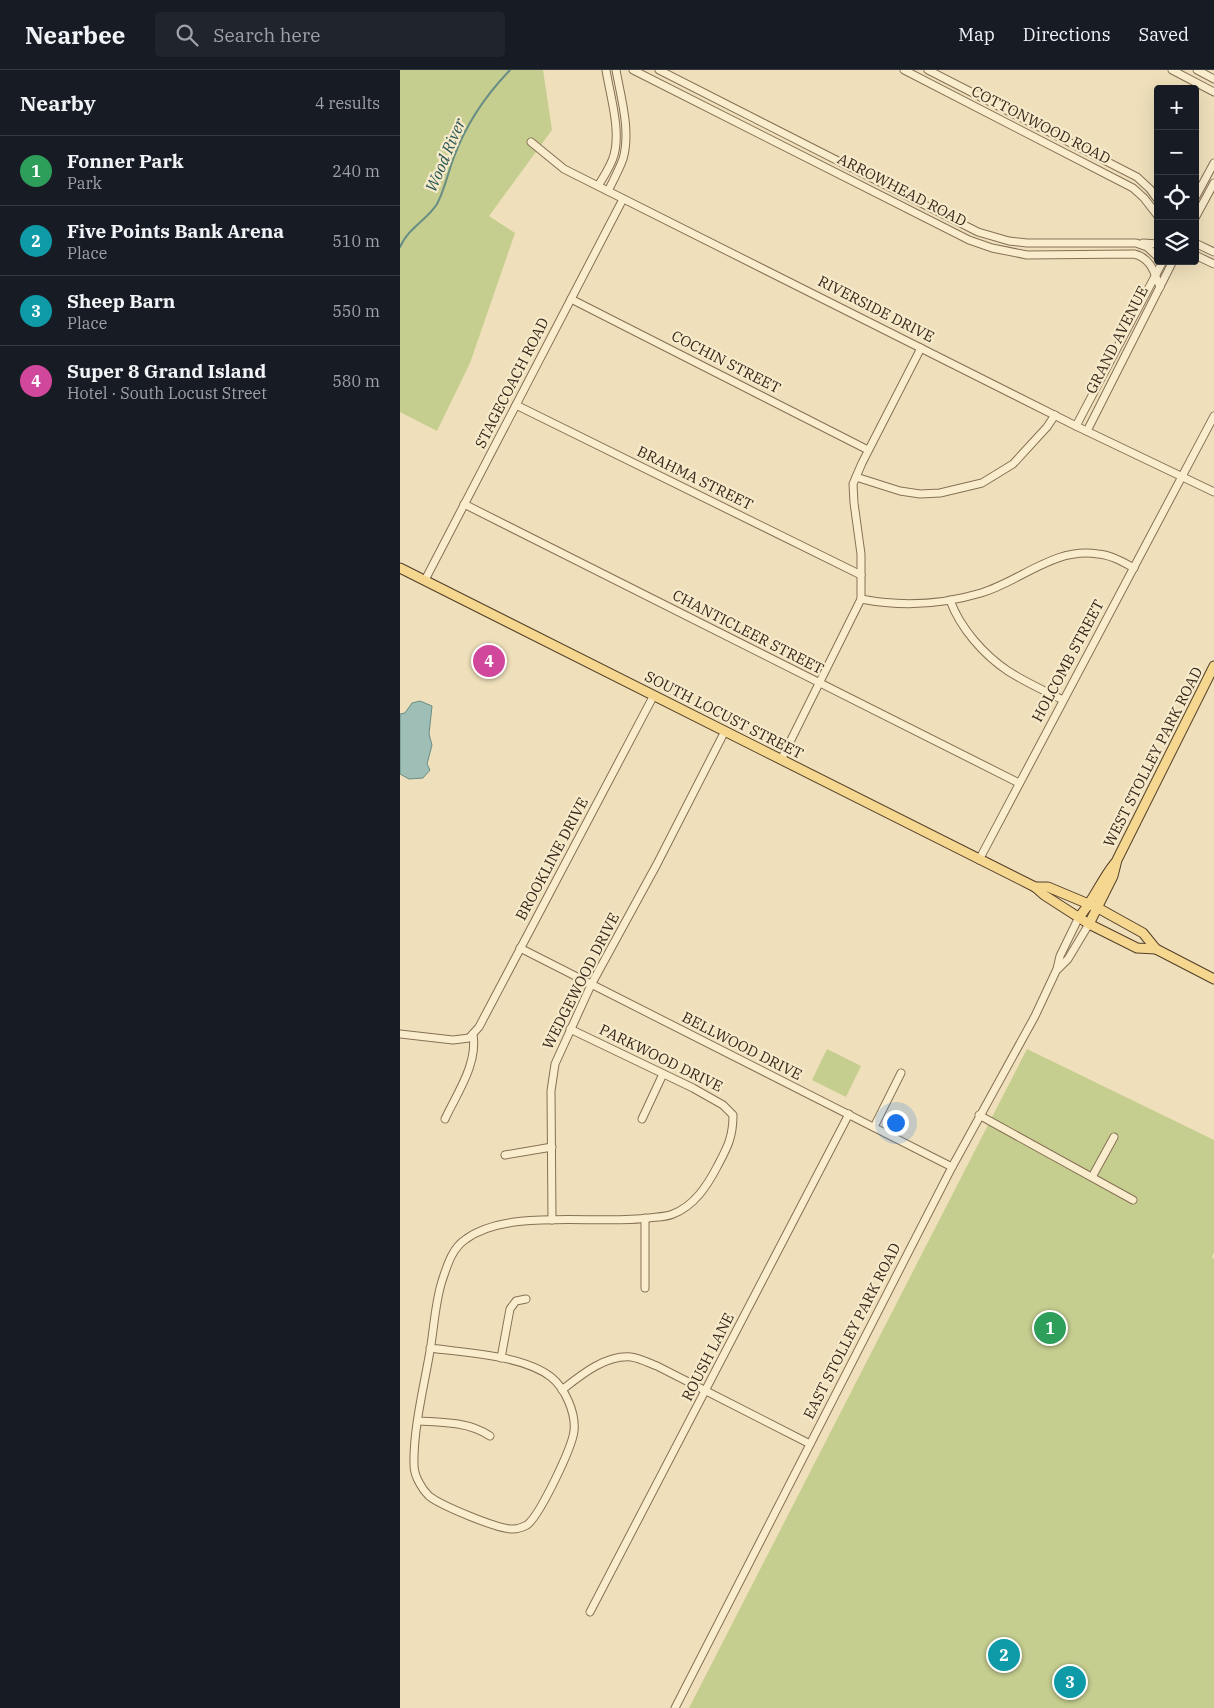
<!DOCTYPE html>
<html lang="en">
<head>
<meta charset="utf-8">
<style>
  :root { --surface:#171b24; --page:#20242c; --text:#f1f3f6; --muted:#9ea1a6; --line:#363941; --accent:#ea580c }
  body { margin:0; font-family:"IBM Plex Serif",serif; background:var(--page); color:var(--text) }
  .controls { position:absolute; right:15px; top:15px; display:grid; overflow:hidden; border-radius:5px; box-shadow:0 5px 20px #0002 }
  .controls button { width:45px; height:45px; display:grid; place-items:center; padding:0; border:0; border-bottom:1px solid var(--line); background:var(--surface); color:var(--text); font:25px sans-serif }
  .you { position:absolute; left:495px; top:1052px; width:18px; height:18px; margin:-12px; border:4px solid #fff; border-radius:50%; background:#1a73e8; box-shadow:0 0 0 8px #1a73e833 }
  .badge { display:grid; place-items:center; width:32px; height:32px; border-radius:50%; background:var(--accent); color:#fff; font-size:16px; font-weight:700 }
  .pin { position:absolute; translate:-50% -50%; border:2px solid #fff; box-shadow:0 1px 5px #0006 }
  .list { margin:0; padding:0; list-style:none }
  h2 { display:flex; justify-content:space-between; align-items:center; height:65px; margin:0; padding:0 20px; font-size:21px }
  h2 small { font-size:16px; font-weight:400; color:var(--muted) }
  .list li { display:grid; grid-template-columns:32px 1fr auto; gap:15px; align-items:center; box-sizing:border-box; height:70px; padding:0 20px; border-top:1px solid var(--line) }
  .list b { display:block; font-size:19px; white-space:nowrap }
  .list p { margin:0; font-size:16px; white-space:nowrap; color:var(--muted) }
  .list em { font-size:16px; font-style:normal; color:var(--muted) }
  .icon { flex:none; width:28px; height:28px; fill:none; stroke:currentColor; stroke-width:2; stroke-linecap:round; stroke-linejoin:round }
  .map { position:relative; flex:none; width:814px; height:1638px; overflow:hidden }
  header { display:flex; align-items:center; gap:30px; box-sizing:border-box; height:70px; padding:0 25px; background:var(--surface); border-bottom:1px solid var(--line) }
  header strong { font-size:24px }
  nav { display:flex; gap:28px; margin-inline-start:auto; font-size:18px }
  .search { width:350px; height:45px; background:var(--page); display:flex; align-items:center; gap:12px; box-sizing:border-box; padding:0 18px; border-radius:5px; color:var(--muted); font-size:19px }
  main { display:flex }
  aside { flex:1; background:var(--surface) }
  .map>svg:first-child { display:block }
</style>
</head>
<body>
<header>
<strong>Nearbee</strong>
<div class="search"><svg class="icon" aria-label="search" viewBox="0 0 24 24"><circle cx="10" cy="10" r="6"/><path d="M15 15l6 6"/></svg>Search here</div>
<nav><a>Map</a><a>Directions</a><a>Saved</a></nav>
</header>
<main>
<aside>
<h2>Nearby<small>4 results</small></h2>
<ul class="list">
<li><span class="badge" style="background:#2e9e5b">1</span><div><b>Fonner Park</b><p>Park</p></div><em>240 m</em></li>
<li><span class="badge" style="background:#0f9aa8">2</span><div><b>Five Points Bank Arena</b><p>Place</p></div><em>510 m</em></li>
<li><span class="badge" style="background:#0f9aa8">3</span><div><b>Sheep Barn</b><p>Place</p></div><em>550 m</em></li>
<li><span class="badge" style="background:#d1479c">4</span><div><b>Super 8 Grand Island</b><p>Hotel · South Locust Street</p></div><em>580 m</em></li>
</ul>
</aside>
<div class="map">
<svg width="814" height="1638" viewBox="0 0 814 1638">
  <rect width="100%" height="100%" fill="#efe0bb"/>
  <g fill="#c5cd8f">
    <path d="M0,0H143L152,60L89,146L115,163L70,293L37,361L0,342Z"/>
    <path d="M427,979L461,996L446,1027L412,1010Z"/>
    <path d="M627,979L814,1070V1182L812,1187L814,1189V1638H289Z"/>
  </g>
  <path fill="#9fbfb6" stroke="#678d84" d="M20,631L32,636L29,664L32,675L27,694L30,700L23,708L9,709L0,704V644L5,643L12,633Z"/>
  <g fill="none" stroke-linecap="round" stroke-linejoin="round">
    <path stroke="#678d84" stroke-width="2" d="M0,177C8,158 27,150 37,134C45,119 48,102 54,87C66,54 86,25 110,0"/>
    <g stroke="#867055" stroke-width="9">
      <g id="minor">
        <path d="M233,0L569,170L592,178L627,185L734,184C751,188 754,202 760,217"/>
        <path d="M259,0L578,162L609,171L627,173H736L747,177L758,187"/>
        <path d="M504,0L733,118L744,128L758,146"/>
        <path d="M528,0L737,107L750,119L758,130"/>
        <path d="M772,0L814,22"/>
        <path d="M797,0L814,9"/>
        <path d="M131,72L164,99L676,356L814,422"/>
        <path d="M198,116C204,106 211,96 214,85C221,60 210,25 206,0"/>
        <path d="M208,121C213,111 219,100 223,89C231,61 221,28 216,0"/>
        <path d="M795,128L814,93"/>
        <path d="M795,148L814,113"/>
        <path d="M743,173L758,174"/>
        <path d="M795,173L814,182"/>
        <path d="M795,185L814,194"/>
        <path d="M171,229L468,380"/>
        <path d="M116,335L461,505"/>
        <path d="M676,356L763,191"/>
        <path d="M687,361L773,191"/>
        <path d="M456,407L500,421L520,424L540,423L582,413L613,394L647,357L655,345"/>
        <path d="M64,434L619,713"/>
        <path d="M25,510L223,129"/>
        <path d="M461,529C502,537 541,535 581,523C621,511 654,477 698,484C711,485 723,492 734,498"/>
        <path d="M550,530C560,558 584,585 608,601C625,612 645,621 663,630"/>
        <path d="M381,690L461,529V484L454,433L453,414L462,393L521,278"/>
        <path d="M579,790L814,346"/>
        <path d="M120,878L552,1097"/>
        <path d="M658,899L668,889L689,854"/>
        <path d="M0,964L53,970L69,968L79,957L254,625"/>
        <path d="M579,1045L733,1130"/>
        <path d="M45,1049C57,1023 78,994 73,964"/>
        <path d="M242,1049L263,1004"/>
        <path d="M474,1057L501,1003"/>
        <path d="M105,1085L152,1077"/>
        <path d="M692,1107L714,1067"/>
        <path d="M152,1150L151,1021L155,994L191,915L257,794L325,661"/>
        <path d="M245,1218V1148"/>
        <path d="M30,1278C66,1283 123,1285 151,1307C165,1318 176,1343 174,1361C172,1378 140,1445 127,1455C123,1457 117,1459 113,1459C99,1460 40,1435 29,1426C26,1423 22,1418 20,1414C17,1409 14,1401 14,1395C13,1360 24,1316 30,1281C34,1258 35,1233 42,1211C47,1196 52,1178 66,1169C109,1138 196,1155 249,1148C256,1147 266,1147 273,1144C294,1136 307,1116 317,1097C327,1078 333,1068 333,1045L323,1035L293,1018L170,959"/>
        <path d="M101,1288L110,1239L116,1231L126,1229"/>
        <path d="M162,1320C181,1305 205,1285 231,1287C239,1288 249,1293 257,1296L410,1374"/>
        <path d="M18,1351C43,1352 69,1352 90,1366"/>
        <path d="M190,1542L449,1044"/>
        <path d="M275,1638L552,1097L635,946L657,899L660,886L679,847"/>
      </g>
    </g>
    <g stroke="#533e2a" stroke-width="11">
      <g id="major">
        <path d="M0,498L635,817L644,825L689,854L737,878L756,879"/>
        <path d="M635,817H648L698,838L743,863L756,879L814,909"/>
        <path d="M679,847C694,830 701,810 715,793"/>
        <path d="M689,854L713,806L717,790L814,596"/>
      </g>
    </g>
    <use href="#minor" stroke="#faedce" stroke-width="7"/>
    <use href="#major" stroke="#f5d790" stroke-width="9"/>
  </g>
  <g text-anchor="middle" stroke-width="4.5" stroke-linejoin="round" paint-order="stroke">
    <g font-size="15" fill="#35271a" stroke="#f6eacb">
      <text transform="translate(641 55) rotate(27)" y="5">COTTONWOOD ROAD</text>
      <text transform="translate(502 120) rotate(27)" y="5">ARROWHEAD ROAD</text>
      <text transform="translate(476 239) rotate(27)" y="5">RIVERSIDE DRIVE</text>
      <text transform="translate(717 270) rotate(-63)" y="5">GRAND AVENUE</text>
      <text transform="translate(326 292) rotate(27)" y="5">COCHIN STREET</text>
      <text transform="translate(112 313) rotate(-63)" y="5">STAGECOACH ROAD</text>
      <text transform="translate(295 408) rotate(26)" y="5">BRAHMA STREET</text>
      <text transform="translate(348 562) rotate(27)" y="5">CHANTICLEER STREET</text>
      <text transform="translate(668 591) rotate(-62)" y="5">HOLCOMB STREET</text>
      <text transform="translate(324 645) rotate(27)" y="5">SOUTH LOCUST STREET</text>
      <text transform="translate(753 687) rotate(-63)" y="5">WEST STOLLEY PARK ROAD</text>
      <text transform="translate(152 789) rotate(-62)" y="5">BROOKLINE DRIVE</text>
      <text transform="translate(181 911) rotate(-63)" y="5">WEDGEWOOD DRIVE</text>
      <text transform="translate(342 976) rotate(27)" y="5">BELLWOOD DRIVE</text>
      <text transform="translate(261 988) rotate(26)" y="5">PARKWOOD DRIVE</text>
      <text transform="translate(452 1261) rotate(-63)" y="5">EAST STOLLEY PARK ROAD</text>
      <text transform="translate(308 1287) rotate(-63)" y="5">ROUSH LANE</text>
    </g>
    <g font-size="16" font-style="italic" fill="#295553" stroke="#f6eacb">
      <text transform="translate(45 85) rotate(-67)" y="6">Wood River</text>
    </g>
  </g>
</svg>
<div class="controls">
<button>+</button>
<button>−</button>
<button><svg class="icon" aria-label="locate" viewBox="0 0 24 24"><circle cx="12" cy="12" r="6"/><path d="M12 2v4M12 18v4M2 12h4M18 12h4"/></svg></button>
<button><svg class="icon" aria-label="layers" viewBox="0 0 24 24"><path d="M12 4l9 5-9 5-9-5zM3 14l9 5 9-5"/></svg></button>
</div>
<div class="you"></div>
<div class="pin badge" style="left:650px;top:1258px;background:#2e9e5b">1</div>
<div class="pin badge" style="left:604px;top:1585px;background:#0f9aa8">2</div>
<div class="pin badge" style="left:670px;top:1612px;background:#0f9aa8">3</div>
<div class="pin badge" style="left:89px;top:591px;background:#d1479c">4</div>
</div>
</main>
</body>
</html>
